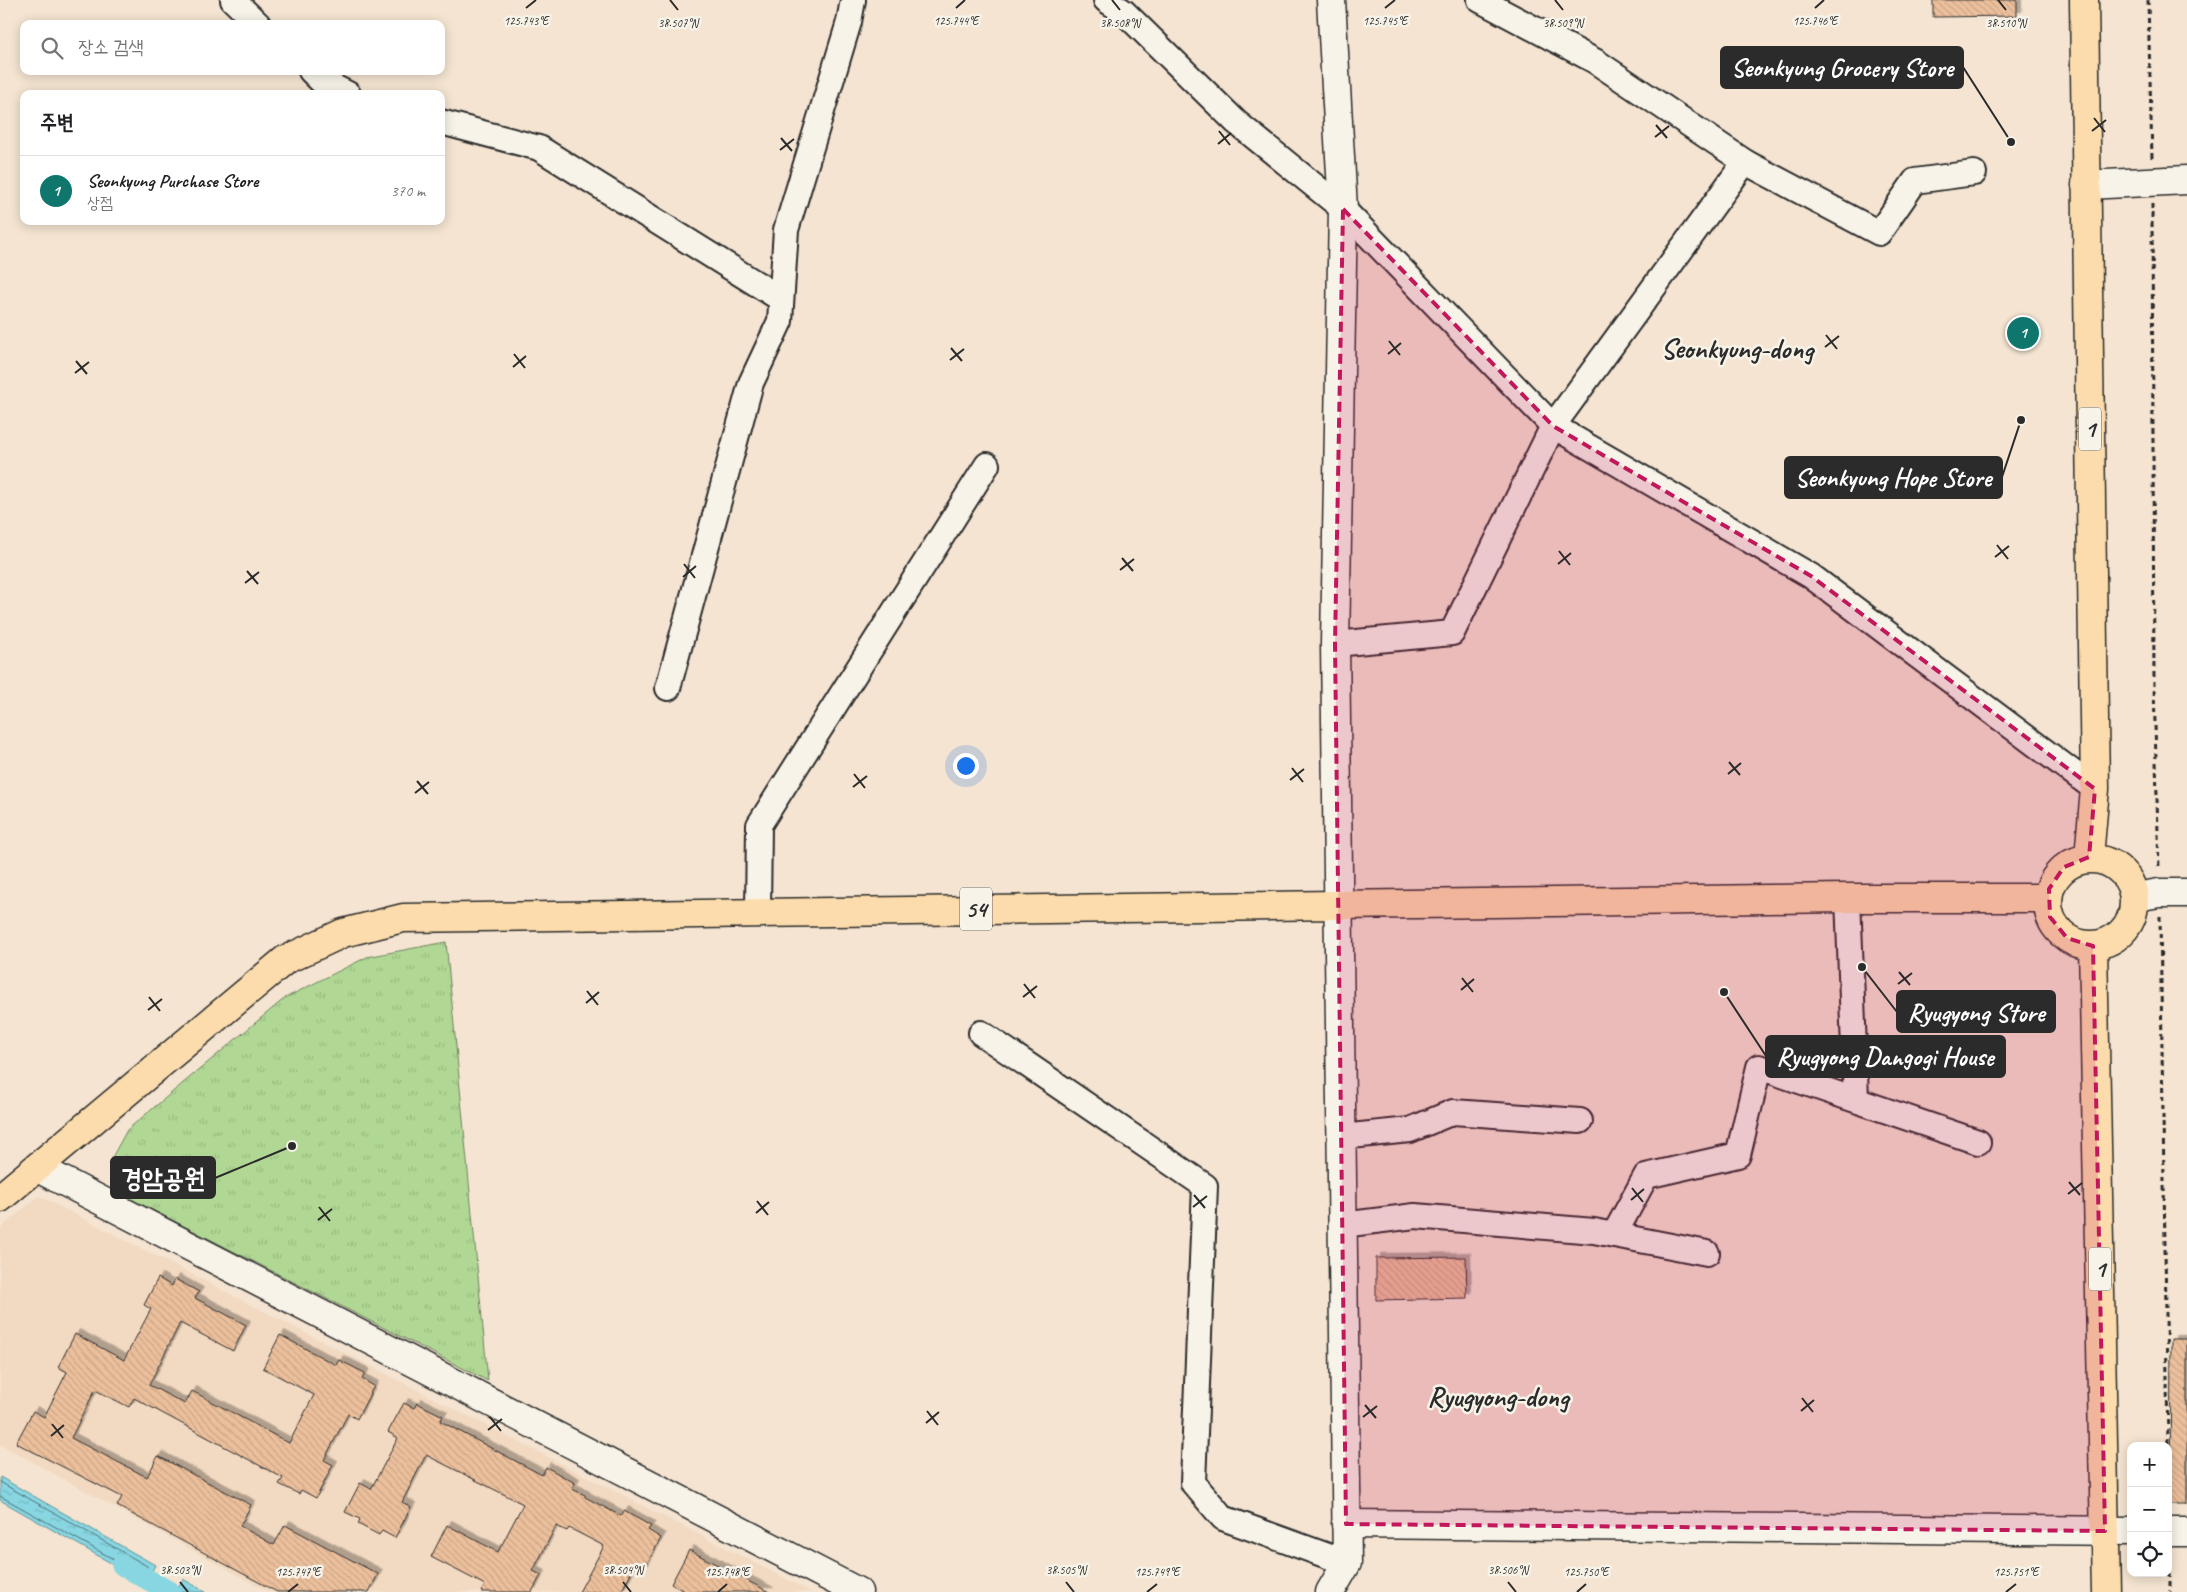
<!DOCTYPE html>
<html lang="ko">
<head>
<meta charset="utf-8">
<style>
  :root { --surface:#fff; --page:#f6f6f6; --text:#202124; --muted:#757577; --line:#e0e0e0; --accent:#0f766e }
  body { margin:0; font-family:Caveat,"Poor Story",sans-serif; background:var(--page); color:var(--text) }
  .controls { position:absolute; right:15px; bottom:15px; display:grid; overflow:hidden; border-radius:10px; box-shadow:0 2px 12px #0003 }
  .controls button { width:45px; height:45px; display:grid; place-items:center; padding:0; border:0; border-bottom:1px solid var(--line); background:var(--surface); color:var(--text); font:25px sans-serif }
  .you { position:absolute; left:965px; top:765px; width:18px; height:18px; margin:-12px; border:4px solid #fff; border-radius:50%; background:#1a73e8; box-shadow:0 0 0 8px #1a73e833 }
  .badge { display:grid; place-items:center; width:32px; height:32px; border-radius:50%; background:var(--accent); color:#fff; font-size:16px; font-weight:700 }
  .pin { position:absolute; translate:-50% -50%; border:2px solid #fff; box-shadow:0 1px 5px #0006 }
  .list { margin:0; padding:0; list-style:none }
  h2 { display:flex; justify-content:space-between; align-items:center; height:65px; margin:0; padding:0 20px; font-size:21px }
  h2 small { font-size:16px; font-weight:400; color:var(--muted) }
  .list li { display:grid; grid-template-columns:32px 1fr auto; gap:15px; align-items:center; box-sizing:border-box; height:70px; padding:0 20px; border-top:1px solid var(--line) }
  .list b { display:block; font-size:19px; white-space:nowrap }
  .list p { margin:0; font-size:16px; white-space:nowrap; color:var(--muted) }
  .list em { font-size:16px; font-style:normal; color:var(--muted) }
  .icon { flex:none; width:28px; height:28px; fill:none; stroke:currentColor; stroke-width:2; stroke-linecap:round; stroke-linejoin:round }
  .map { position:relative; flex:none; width:2187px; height:1592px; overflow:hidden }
  .search { position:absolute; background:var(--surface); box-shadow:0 2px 12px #0003; left:20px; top:20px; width:425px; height:55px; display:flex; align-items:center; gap:12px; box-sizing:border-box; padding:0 18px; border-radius:10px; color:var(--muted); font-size:19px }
  .panel { position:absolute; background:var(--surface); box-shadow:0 2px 12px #0003; left:20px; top:90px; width:425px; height:135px; border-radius:10px }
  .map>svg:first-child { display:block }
</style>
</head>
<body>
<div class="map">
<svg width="2187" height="1592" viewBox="0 0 2187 1592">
  <defs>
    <pattern id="grass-tufts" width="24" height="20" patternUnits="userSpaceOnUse" patternTransform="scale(1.25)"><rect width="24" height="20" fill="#b0d894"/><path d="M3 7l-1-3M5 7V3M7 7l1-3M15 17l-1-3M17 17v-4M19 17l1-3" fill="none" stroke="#98ba80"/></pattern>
    <pattern id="water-ripples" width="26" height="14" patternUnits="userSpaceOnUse" patternTransform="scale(1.25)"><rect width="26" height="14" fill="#87d6e2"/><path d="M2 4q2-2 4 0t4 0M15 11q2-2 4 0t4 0" fill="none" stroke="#75b8c2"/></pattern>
    <pattern id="building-back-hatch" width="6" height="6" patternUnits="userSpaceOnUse" patternTransform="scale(1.25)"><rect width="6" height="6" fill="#ecc09c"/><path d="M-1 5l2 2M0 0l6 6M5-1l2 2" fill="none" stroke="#cba587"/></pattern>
    <filter id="shadow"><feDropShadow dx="4.5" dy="-4.5" stdDeviation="0" flood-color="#0004"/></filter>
  </defs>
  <rect width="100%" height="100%" fill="#f4e4d1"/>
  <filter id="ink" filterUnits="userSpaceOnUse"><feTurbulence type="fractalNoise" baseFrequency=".02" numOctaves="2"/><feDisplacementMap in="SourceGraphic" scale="10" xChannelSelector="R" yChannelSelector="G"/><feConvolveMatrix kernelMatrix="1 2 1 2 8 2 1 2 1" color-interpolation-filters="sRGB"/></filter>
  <g filter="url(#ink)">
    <path fill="#f2d9c1" d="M39,1196L811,1592H269L0,1444V1229Z"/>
    <path fill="url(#grass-tufts)" stroke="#6e8260" d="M446,942L488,1381L133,1200L109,1163L127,1130L285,998L367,957Z"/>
    <g fill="url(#water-ripples)" stroke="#629299">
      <path d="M0,1477L155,1565L146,1583L0,1500Z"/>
      <path d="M183,1579L206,1592H175Z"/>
    </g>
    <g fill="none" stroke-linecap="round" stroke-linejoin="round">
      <path stroke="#506f74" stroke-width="1" d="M0,1482L147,1566L148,1569L145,1575H142L0,1496"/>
      <path stroke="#87d6e2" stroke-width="21" d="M122,1565L170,1592"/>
    </g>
    <g fill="url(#building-back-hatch)" stroke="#2b2b2b" filter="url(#shadow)">
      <path d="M1933,0H2017V16L1933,17Z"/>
      <path d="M1466,1257L1467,1298L1376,1300V1258Z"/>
      <path d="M158,1278L172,1286L175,1279L199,1292L195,1298L246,1325L233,1351L180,1323L149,1385L185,1404L192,1391L289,1443L314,1395L263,1368L280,1335L336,1365L339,1360L365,1373L362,1379L374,1386L357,1419L348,1414L324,1460L333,1465L316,1498L301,1490L299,1494L279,1484L283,1478L134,1398L129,1407L95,1390L71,1438L147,1477L158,1456L251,1505L240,1526L274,1545L285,1525L378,1574L369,1592H277L117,1506L122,1497L16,1443L33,1411L44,1417L67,1372L58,1367L75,1334L124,1360L151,1309L144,1305Z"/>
      <path d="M2171,1339H2187V1504H2170Z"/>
      <path d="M404,1403L414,1408L417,1403L443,1416L440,1421L542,1475L546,1467L575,1483L572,1489L585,1495V1497L621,1516L624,1511L651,1526L648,1530L661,1538L644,1569L635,1565L621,1592H579L604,1546L569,1528L567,1531L556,1526L533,1571L541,1575L532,1592H481L485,1585L431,1557L447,1525L498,1552L523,1504L426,1455L402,1502L411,1507L395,1538L382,1531L379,1535L358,1524L360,1519L345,1512L360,1483L371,1489L398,1438L388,1432Z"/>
      <path d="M689,1550L769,1592H686L671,1584Z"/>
    </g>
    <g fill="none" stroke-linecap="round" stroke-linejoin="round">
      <g stroke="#2b2b2b" stroke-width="28">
        <g id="street">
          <path d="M233,0L258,24"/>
          <path d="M1106,0L1124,12L1236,122L1343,209L1553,426L1811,576L2095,789"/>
          <path d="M1480,0L1595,61L1745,162L1879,233L1915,181L1974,173"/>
          <path d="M311,71L320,80L348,94"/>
          <path d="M441,122L539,148L781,299"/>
          <path d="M1335,644L1452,633L1553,426L1745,162"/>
          <path d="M668,688L751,383L780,321L786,230L849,22L853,0"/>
          <path d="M1848,898L1856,1099"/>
          <path d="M758,912L759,825L987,465"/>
          <path d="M981,1033L1205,1186L1193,1483L1223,1518L1347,1563"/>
          <path d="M1341,1137L1410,1130L1453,1112L1580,1121"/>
          <path d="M1342,1225L1415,1216L1594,1231L1707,1253"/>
          <path d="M1614,1235L1646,1176L1738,1155L1759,1067L1978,1142"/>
        </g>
      </g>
      <g stroke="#2b2b2b" stroke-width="31">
        <g id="secondary">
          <path d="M2086,185L2187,180"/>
          <path d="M2136,897L2159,893H2187"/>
          <path d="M38,1168L858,1592"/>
          <path d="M1346,1524L2131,1531"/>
          <path d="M2168,1532H2187"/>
          <path d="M1330,1592L1347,1563L1335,644L1343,209L1331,0"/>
        </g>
      </g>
      <g stroke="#2b2b2b" stroke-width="31">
        <g id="primary">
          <path d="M2084,0L2095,789L2089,857"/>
          <circle cx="2091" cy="902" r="43"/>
          <path d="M2093,946L2106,1592"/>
          <path d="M0,1198L285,960L343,933L403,918L1848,898H2047"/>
        </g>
      </g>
      <g stroke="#2b2b2b" stroke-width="3" stroke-dasharray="5 4" stroke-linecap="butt">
        <path d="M2148,0L2152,158"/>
        <path d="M2152,204L2154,687L2159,870"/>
        <path d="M2160,916L2168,1446"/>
        <path d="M2168,1458L2169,1509"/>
        <path d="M2170,1555V1592"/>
      </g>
      <use href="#street" stroke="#f7f3e8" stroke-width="24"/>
      <use href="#secondary" stroke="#f7f3e8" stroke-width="28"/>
      <use href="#primary" stroke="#fcdcac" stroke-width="28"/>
    </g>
  </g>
  <path fill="#c2185b" fill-opacity="0.2" stroke="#c2185b" stroke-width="4" stroke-dasharray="10 6" stroke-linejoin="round" d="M1343,209L1553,426L1811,576L2095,789L2089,857L2064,867L2049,889L2050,917L2067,938L2093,946L2105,1531L1346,1524L1335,644Z"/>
  <path fill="none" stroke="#2b2b2b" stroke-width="2" d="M670,0L678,10M1112,0L1120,10M1555,0L1563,10M1998,0L2006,10M526,8L536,0M956,8L965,0M1385,8L1395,0M1815,8L1824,0M2094,118L2105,132M1656,125L1667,138M1219,131L1230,145M2092,131L2106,120M1655,137L1669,126M781,138L792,151M1218,144L1231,133M780,150L794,139M1826,335L1837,349M1389,341L1400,355M1825,347L1839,336M951,348L962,361M514,354L525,368M1388,354L1401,343M950,360L964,349M76,361L87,374M513,367L526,356M75,373L89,362M1997,545L2008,559M1559,551L1570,565M1995,557L2009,546M1122,558L1133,571M684,564L695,578M1558,564L1571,553M1120,570L1134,559M247,571L258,584M683,577L696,566M245,583L259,572M1729,762L1740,775M1292,768L1303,782M854,774L865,788M1728,774L1741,763M1290,780L1304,769M417,781L428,794M853,787L867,776M415,793L429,782M1899,972L1910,985M1462,978L1473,992M1024,984L1035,998M1898,984L1912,973M1461,990L1474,979M587,991L598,1005M149,997L160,1011M1023,997L1037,986M586,1003L599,992M148,1010L162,999M2069,1182L2080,1195M1632,1188L1643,1202M2068,1194L2082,1183M1194,1195L1205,1208M1631,1200L1644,1189M757,1201L768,1215M319,1207L330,1221M1193,1207L1207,1196M756,1213L769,1202M318,1220L332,1209M1802,1398L1813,1412M1365,1405L1376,1418M927,1411L938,1425M1801,1411L1814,1400M490,1417L501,1431M1363,1417L1377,1406M926,1423L939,1412M52,1424L63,1438M488,1430L502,1419M51,1436L64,1425M180,1582L188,1592M623,1582L631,1592M1066,1582L1074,1592M1508,1582L1516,1592M288,1592L298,1584M718,1592L727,1584M1147,1592L1157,1584M1577,1592L1586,1584M2006,1592L2016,1584"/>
  <g text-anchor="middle" stroke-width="5" stroke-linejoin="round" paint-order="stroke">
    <g fill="#f7f3e8" stroke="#686764" stroke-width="1">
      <rect x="2079" y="407.5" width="22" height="43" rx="4"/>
      <rect x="960" y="887.5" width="32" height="43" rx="4"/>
      <rect x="2089" y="1247.5" width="22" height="43" rx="4"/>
    </g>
    <g font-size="24" font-weight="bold" fill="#2b2b2b">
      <text x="2090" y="437">1</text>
      <text x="976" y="917">54</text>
      <text x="2100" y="1277">1</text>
    </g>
    <g font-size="28" font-weight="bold" fill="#2b2b2b" stroke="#f7f3e8">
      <text x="1737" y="358">Seonkyung-dong</text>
      <text x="1498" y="1406">Ryugyong-dong</text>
    </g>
  </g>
  <g font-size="12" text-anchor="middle" fill="#2b2b2b" stroke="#f7f3e8" stroke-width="5" stroke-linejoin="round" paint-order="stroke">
    <text x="1385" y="25">125.745°E</text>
    <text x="526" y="25">125.743°E</text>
    <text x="956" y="25">125.744°E</text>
    <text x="1815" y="25">125.746°E</text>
    <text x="678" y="27">38.507°N</text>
    <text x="1120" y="27">38.508°N</text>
    <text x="1563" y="27">38.509°N</text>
    <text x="2006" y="27">38.510°N</text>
    <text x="180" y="1574">38.503°N</text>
    <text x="623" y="1574">38.504°N</text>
    <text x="1066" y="1574">38.505°N</text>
    <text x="1508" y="1574">38.506°N</text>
    <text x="298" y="1576">125.747°E</text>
    <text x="727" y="1576">125.748°E</text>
    <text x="1157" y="1576">125.749°E</text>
    <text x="1586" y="1576">125.750°E</text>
    <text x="2016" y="1576">125.751°E</text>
  </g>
  <path fill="none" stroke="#2b2b2b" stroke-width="2" d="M2011 142L1963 67M2021 420L2002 477M1862 967L1897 1012M1724 992L1766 1056M292 1146L215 1178"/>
  <g fill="#2b2b2b" stroke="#f7f3e8" stroke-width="2">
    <circle cx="2011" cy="142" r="5"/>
    <circle cx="2021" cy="420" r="5"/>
    <circle cx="1862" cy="967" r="5"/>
    <circle cx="1724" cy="992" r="5"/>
    <circle cx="292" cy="1146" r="5"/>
  </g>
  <g fill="#2b2b2b" stroke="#2b2b2b" stroke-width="2">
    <rect x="1721" y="47" width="242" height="41" rx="5"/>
    <rect x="1785" y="457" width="217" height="41" rx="5"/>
    <rect x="1897" y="991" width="158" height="41" rx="5"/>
    <rect x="1766" y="1036" width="239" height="41" rx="5"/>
    <rect x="111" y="1157" width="104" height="41" rx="5"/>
  </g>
  <g font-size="26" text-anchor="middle" font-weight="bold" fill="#fff">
    <text x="1842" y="76">Seonkyung Grocery Store</text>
    <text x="1893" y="486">Seonkyung Hope Store</text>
    <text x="1976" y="1021">Ryugyong Store</text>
    <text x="1885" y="1065">Ryugyong Dangogi House</text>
    <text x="163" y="1187">경암공원</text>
  </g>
</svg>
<div class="controls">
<button>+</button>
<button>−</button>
<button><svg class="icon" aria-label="locate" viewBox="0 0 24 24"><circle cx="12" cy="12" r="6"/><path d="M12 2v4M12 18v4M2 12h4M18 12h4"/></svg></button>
</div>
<div class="you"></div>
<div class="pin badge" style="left:2023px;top:333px">1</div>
<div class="search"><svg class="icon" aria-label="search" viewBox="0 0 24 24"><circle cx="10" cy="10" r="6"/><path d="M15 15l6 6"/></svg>장소 검색</div>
<section class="panel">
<h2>주변<small></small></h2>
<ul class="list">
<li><span class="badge">1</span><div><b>Seonkyung Purchase Store</b><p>상점</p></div><em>370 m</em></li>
</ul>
</section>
</div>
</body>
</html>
